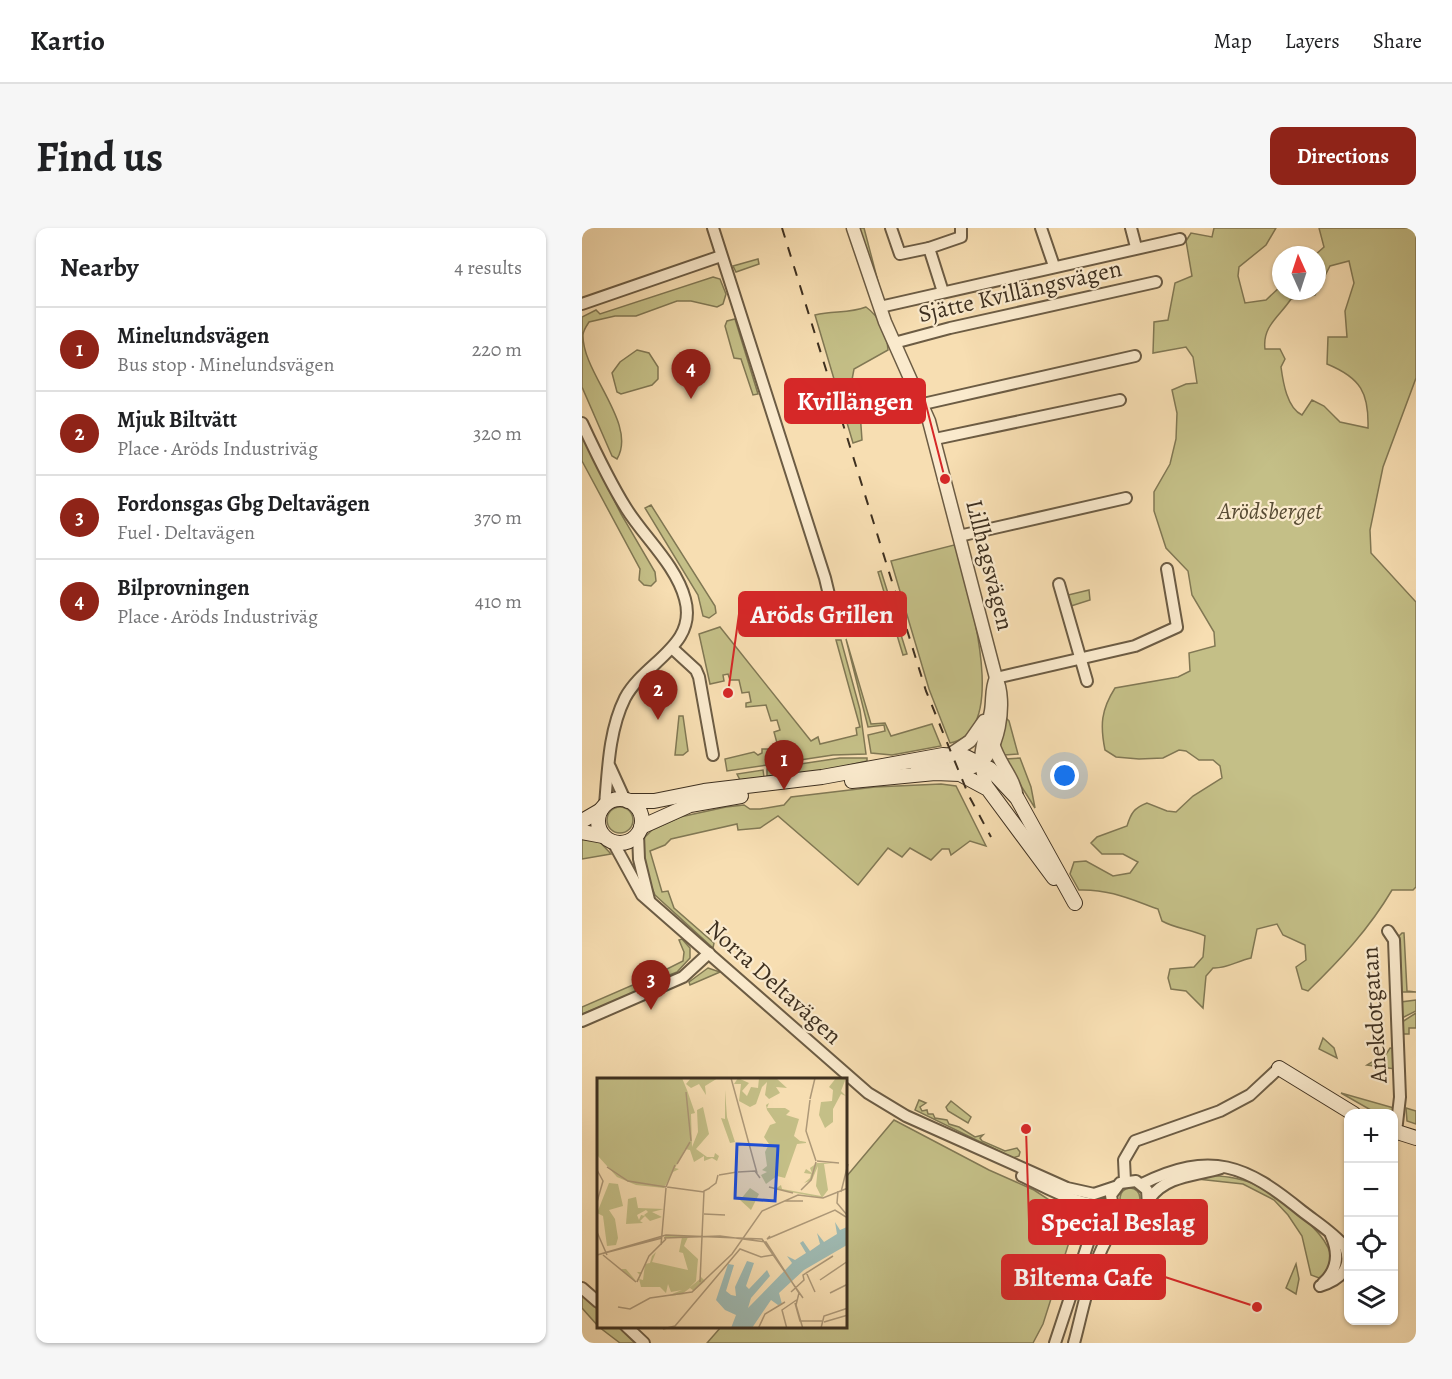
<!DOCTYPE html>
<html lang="en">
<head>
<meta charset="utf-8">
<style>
  :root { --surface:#fff; --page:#f6f6f6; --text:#202124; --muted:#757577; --line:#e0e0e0; --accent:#8f2418 }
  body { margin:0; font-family:Alegreya,serif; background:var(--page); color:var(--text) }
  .controls { position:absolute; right:18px; bottom:18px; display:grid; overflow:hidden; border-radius:12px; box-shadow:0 2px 4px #0004 }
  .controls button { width:54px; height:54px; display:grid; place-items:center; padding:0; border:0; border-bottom:2px solid var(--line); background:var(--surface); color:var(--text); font:30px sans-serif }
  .compass { position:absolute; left:690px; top:18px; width:54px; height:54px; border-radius:50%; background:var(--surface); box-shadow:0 2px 4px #0004; rotate:357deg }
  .you { position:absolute; left:483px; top:548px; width:21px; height:21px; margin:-15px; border:4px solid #fff; border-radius:50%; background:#1a73e8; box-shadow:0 0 0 9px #1a73e833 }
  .badge { display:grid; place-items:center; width:39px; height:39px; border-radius:50%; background:var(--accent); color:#fff; font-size:20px; font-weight:700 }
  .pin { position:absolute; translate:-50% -50px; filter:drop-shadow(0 2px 3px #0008) }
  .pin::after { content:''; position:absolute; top:32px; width:21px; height:18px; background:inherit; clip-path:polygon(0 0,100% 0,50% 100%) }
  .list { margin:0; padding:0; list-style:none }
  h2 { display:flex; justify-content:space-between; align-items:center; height:78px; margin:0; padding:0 24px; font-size:26px }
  h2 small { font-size:20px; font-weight:400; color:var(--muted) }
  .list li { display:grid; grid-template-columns:39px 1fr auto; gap:18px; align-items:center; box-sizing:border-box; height:84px; padding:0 24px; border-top:2px solid var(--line) }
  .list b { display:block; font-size:22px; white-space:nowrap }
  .list p { margin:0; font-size:20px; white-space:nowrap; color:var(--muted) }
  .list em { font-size:20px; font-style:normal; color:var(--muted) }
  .icon { flex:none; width:33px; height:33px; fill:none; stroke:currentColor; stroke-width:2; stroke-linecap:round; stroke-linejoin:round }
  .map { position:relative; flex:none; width:834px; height:1115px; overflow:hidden; border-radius:12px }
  header { display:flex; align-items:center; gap:36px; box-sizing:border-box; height:84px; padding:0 30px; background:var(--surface); border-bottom:2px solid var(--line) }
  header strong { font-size:28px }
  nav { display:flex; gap:33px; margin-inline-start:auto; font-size:21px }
  .intro { display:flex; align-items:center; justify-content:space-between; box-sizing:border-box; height:144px; padding:0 36px }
  h1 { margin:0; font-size:42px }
  .button { padding:15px 27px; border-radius:12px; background:var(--accent); color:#fff; font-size:21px; font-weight:700 }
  main { display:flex; gap:36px; padding:0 36px }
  aside { flex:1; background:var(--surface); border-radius:12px; box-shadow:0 2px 4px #0004 }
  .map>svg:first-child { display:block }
</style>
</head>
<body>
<header>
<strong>Kartio</strong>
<nav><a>Map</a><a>Layers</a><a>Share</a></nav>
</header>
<div class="intro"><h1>Find us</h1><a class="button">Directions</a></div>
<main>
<aside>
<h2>Nearby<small>4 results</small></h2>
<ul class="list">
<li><span class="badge">1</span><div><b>Minelundsvägen</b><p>Bus stop · Minelundsvägen</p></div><em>220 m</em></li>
<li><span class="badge">2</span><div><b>Mjuk Biltvätt</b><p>Place · Aröds Industriväg</p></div><em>320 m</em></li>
<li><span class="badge">3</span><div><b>Fordonsgas Gbg Deltavägen</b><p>Fuel · Deltavägen</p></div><em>370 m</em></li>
<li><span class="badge">4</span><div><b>Bilprovningen</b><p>Place · Aröds Industriväg</p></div><em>410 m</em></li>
</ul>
</aside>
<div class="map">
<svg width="834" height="1115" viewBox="0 0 834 1115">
  <rect width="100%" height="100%" fill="#f7deb2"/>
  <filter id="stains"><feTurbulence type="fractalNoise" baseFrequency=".00333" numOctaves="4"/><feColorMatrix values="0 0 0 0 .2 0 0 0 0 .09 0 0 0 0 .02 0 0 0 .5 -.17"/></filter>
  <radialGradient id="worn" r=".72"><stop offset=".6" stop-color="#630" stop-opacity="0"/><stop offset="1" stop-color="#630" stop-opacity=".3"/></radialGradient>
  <g fill="#c4bf87" stroke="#817854" stroke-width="1.5" fill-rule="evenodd">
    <path d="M277,0H282L299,65Z"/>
    <path d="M632,0H694L684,17L657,39L656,48L663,75L684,72L699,58V63H735L733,27L742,19L737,0H834V150L801,239L788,302L789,325L834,374V659L831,662H810C787,701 758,732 726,763L720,761L714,739L724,732L723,717L701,707L695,696L675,701L669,730C655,733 644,741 631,740L624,748L621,780L604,763L589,761L586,750L588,741L612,739L621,729L623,708C609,701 594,701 580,693L576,681C548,671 527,661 497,662L488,646L492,634L504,633L531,648L548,645L556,634L541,626H520L509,615L515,609L545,598C549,585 552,580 565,575L585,583L594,584L611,568L640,550L638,538L631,532H617L604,523L597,522L581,530L557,531L534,529L523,522C518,497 519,482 533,460L596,449L608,443L607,425L633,418L632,404L610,367L606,343L584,320L572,283V264L588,236L594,211L595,185L590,162L604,156L615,155L611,129L604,119L571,125L572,94L586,92L593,55L610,48L604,13L609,5L630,9ZM767,33L772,55L763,83L765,109H746L745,136C779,150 787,165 786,200L758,194L742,178L730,172L720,187C705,180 701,154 699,139L703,131L698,121H683C680,98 698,88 709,71L733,67L748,38Z"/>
    <path d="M176,31L177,36L154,44L151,38Z"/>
    <path d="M131,49L138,51L144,66L141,76L135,79L109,73H95L54,88H33L7,94C5,97 1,103 1,107C0,145 56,196 35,231L30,228L0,159V89L14,82L18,86Z"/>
    <path d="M284,79C298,89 305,106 306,122L272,141L269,157L278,184L280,212L271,215L233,87C251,82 266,86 284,79Z"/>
    <path d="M153,91L176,166L171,167L159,131L152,130L143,98L145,93Z"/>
    <path d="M55,122L67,125L76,139V151L70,157L39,166L35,164L30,145L38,134Z"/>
    <path d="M0,208L39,286L73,344L74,353L69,358L62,357L57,352L58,341L0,233Z"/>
    <path d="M69,277L133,378L134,385L127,390L121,388L116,367L63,280Z"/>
    <path d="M372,317L377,325C385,364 430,503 368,515L347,461L309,333Z"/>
    <path d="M299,343L325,426L321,427L296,344Z"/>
    <path d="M507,362L508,372L489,378L486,367Z"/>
    <path d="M138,399L229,513L236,509L238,516L275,507L274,500L278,499L254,412H259L278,482L284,526L251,527L145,543L143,531L172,524L176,527L180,525V521H189L195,515L192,504L198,502L195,492L189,493L184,477L164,479V475L169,474L167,464L160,465L157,452H148L146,446L141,447L142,453L128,456L117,406Z"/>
    <path d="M264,411L289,496L303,495L309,508L350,496L359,518L310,527L289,525L286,507L303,503L302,497L286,499Z"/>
    <path d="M97,488H101L106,523L101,527H93Z"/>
    <path d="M423,489L427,493L436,526L422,527L417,522L419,501Z"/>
    <path d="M258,530H285V533L234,545L185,548V541Z"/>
    <path d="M438,530L449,559L453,580L424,534L423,531Z"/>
    <path d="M181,542L182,549L158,552L155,546Z"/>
    <path d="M359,556L374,558L404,618L388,613L369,627L367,621H360L349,632L328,620L320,629L306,620L276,657L196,588L178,600L156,602L155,596L89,611L83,617L68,623L80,664L86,663L92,680L132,715L131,720L73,667L63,644L60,616L63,609L70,602L98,589L144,579L162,577L168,581H178L202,577L209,569L293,559Z"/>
    <circle cx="38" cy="592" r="13"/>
    <path d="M0,609L16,612L29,626L0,631Z"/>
    <path d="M820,705H822L825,763L834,764H819L816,709Z"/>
    <path d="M100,711L108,720V730L95,744L85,748L81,743L101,733L102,724L97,712Z"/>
    <path d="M126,740L138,744L108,757L107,754Z"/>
    <path d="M76,746L70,758L0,786V779Z"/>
    <path d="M834,772V783L820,790L819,774Z"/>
    <path d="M834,785V800H827V806H821L820,794Z"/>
    <path d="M741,810L752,820L755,830L737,821Z"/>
    <path d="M808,820L812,821L813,841L785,837L805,825Z"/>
    <path d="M759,865L812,880L811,885H794Z"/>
    <path d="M337,872L344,875L338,879L340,883L345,882L346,886H351L353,890L365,892L367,896L377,899L393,909L401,907L398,910L400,913L423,923L435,920L438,924L437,928L431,930L333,882Z"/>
    <path d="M369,873L389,889L386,895L366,883L364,879Z"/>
    <path d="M824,880L834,883V896L825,893Z"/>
    <path d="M312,892L407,942L452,962L478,979L490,999L489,1008L461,1096L451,1115H125L139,1099L264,1098V949Z"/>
    <path d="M622,947C640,948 656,949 672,956C694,966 781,1025 737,1050L729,1047L720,1008L706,987L692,972L661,956L615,951Z"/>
    <circle cx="548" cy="970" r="10"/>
    <path d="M714,1036L717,1051L714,1066L704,1060Z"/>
    <path d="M0,1067L16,1081V1098L0,1080Z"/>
    <path d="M17,1099H36L54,1115H38Z"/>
  </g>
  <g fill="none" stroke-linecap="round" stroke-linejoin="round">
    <g stroke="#6c5c44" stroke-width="14">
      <g id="minor">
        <path d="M131,0L243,350L249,375V398"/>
        <path d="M309,0L318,26L347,20"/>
        <path d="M459,0L472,38"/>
        <path d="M549,0L554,19"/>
        <path d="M361,64L347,20L379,9V0"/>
        <path d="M0,76L139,28"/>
        <path d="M298,79L598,11"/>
        <path d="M312,115L368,100L574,54"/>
        <path d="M341,176L553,128"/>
        <path d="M0,195C13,223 27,253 44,280C62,309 94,337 103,371C116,418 62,434 43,470C27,502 26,541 23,577"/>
        <path d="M353,211L538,172"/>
        <path d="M377,308L544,270"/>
        <path d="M477,356L505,453"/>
        <path d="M90,420L114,442L117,449L131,527"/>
        <path d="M414,450L553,418L595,399L585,341"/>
        <path d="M28,539L43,572"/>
        <path d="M56,606L57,631L67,672"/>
        <path d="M31,614L60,667L286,865L324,888L485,960L512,966L533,959"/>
        <path d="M806,703L812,712L818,869L814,904"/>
        <path d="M0,793L101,749L127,725"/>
        <path d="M440,948C468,961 498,980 529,976"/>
        <path d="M543,953L542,932L553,913L638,883L668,867L697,840"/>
        <path d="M560,956C629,922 664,937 720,983C734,994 752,1005 763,1019C771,1040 758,1052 738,1058"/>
        <path d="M568,970C585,947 613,948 639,940"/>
        <path d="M741,1055C756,1042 757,1025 749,1007"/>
        <path d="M0,1060L16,1074"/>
        <path d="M44,1098L62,1115"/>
        <path d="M473,1115L513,994L531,980"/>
        <path d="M492,1115C501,1083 513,1011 541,992C545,989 553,990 558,988L566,978L565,962L554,953L538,955L529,967L531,980L543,990"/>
      </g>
    </g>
    <g stroke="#6c5c44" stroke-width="15">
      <g id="tertiary">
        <path d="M271,0L303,94L347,193L414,450C425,471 418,530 391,539C380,543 352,537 335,541"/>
        <path d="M411,515C416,535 433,550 435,570"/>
        <path d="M369,526L388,513L402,493"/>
        <path d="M406,561C392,527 403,515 409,483C411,471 409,461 414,450"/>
      </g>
    </g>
    <g stroke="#3e3020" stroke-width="16">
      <g id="secondary">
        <path d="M270,553L353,545L378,546L406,561L472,650"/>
        <circle cx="38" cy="593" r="22"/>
        <path d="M46,573H72L122,563L240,549L361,527L384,529L408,541L435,570L493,675"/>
        <path d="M0,593L19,582"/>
        <path d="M59,599L108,577L159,568"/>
        <path d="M0,604L21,608"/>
        <path d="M697,840L772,886"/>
        <path d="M812,903L834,910"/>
      </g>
    </g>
    <use href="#minor" stroke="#faeacd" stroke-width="10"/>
    <use href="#tertiary" stroke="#faeacd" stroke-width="12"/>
    <use href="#secondary" stroke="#faeacd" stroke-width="14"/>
    <path stroke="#3e3020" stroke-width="2" stroke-dasharray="10 10" stroke-linecap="butt" d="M200,0L344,463L387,568L409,609"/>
  </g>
  <g text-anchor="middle" stroke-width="4.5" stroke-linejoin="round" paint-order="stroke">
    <g font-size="24" fill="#3e3020" stroke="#faeacd">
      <text transform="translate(438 63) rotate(-13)" y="8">Sjätte Kvillängsvägen</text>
      <text transform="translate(408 337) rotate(76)" y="8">Lillhagsvägen</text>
      <text transform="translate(192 754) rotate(42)" y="8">Norra Deltavägen</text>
      <text transform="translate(792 787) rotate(-94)" y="8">Anekdotgatan</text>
    </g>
    <g font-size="24" font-style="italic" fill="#594d35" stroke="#faeacd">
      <text x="688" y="291">Arödsberget</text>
    </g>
  </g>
  <g transform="translate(15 850)">
    <rect width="250" height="250" fill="#f7deb2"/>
    <path d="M0,0H85L90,12L94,10L89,6L94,0H121L108,8L109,17L102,6L90,12L98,35L94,36L95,69L101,54L100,32L106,29L112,56L99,71L110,79H117L118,75L122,78L120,83L115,80L107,83V78L97,84L93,72L88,71L78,90L82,91L76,94L67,110L39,107L20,99L0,77ZM141,0L152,5L145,13L150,18L154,9L161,10L162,0H179L190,10L179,9L183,15L172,21L168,17L170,4L165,9L159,26L153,29L142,23L144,6H137ZM239,0H249L244,13L249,18L244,16L236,31V44L228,50L222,37L224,24L235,23L236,12L232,9ZM128,12L130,39L138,64L133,65L124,40L128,41ZM172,25L170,30H188L193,33L189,37L202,41L197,58L203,63H204L209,64V65L200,66L188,100L180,98L169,106L164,97L170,94L165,92L170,88L168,74L172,66L167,59L173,47L179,45L170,32L169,27ZM220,85H236L227,86L231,112L225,120L178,111L184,107L185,111L224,118L219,108L221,88L215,102L207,105L213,100L214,96L207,95L209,91L215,95L213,90ZM12,105L21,106L26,128L12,132L18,141L21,160L19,167L10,168L6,138L0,135ZM153,110L162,116L154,132L143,122ZM39,119L41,130L67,131L55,134L65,139L53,143L47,137L51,134L49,132L40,137L42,142L44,137L48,138L43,143L46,145L29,146L31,121ZM69,157L104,159H91L87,168L101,181L99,203L92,210L103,201L104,190V199L108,203L97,213L93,210L85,216H89L70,218L85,212L74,214L71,206L69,215L63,209H44L42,201L39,203L33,199L24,191H29L39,203L43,197L40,194H45L42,201L46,202L48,186L53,185L55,178L59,174L55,184L91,192L86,175L82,174L85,159L67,160Z" fill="#c4bf87"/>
    <path d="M238,144L243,152L250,149V167L207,192L182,215L185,226L181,227L174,222L155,250H134L139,237L128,232L119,222L131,186L137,187L129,213L134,217L139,218L138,209L150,183L157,185L149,208L152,211L170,192L173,198L154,220L151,230L195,185L190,178L198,182L209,175L203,165L206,163L213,173L223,166L220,155L227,164L240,156Z" fill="#9fbbb4"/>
    <path fill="none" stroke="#9fbbb4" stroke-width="3" d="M129,230L145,236L144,251"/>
    <path fill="none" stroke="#ad9878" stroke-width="1.5" d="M134,0L160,95M89,14L94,63M213,21L218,0M213,22L209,53L219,83M220,83L242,85M80,86L93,64M10,89L31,103L69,109M0,92L6,103L0,124M141,94L158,93L163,100M122,97L140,94M69,109L78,87M70,109L107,114M172,109L196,115M111,111L119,105L121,97M204,112L214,102L219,84M241,113L240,125L250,137M244,114L251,86M188,123H206M107,136L128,137M0,154L10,177M173,158L170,161L238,132L249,139M67,160L123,158L169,164L202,215L199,227L206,251M64,167L69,110M0,177L69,157L165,161L206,220M0,177L65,160M6,177L39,204M209,194L218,214M223,202L251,183M40,204L52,178L69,161M103,204L107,113L113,110M194,214L207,202L206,197L236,178M233,215L251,206M198,225L203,243H225M21,229L33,231L53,220L95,214L135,176L165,133L201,117L226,120L251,110M251,230L227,238L224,250H251M227,244L251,237M66,251L78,248L143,171L164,179L176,177M161,251L168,236L188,224M190,251L185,232L201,221"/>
    <path fill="#1d4ed8" fill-opacity="0.15" stroke="#1d4ed8" stroke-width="3" d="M140,66L181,68L178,123L138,120Z"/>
    <rect width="250" height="250" fill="none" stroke="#3e3020" stroke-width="3"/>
  </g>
  <path fill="none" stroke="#d62828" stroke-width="2" d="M363 251L343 173M146 465L157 386M444 901L447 994M675 1079L583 1049"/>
  <g fill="#d62828" stroke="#faeacd" stroke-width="2">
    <circle cx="363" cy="251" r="6"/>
    <circle cx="146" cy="465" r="6"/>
    <circle cx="444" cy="901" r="6"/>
    <circle cx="675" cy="1079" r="6"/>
  </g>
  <g fill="#d62828" stroke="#d62828" stroke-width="2">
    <rect x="203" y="151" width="140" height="44" rx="6"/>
    <rect x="157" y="364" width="167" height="44" rx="6"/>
    <rect x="447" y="972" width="178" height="44" rx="6"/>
    <rect x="420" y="1027" width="163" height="44" rx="6"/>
  </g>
  <g font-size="26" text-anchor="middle" font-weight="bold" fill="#fff">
    <text x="273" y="182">Kvillängen</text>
    <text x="240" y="395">Aröds Grillen</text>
    <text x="536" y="1003">Special Beslag</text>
    <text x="501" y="1058">Biltema Cafe</text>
  </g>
  <rect width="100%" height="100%" filter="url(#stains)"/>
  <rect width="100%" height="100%" fill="url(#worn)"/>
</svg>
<div class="controls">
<button>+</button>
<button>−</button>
<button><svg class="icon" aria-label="locate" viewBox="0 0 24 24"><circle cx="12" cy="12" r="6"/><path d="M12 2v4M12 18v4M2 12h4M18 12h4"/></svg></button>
<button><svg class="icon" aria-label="layers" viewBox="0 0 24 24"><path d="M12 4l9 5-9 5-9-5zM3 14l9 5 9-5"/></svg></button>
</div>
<svg class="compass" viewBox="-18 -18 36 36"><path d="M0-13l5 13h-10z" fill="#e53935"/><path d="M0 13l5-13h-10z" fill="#757577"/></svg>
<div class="you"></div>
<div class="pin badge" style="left:202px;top:562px">1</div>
<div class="pin badge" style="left:76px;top:492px">2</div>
<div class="pin badge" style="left:69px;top:782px">3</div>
<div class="pin badge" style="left:109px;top:171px">4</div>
</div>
</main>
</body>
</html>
